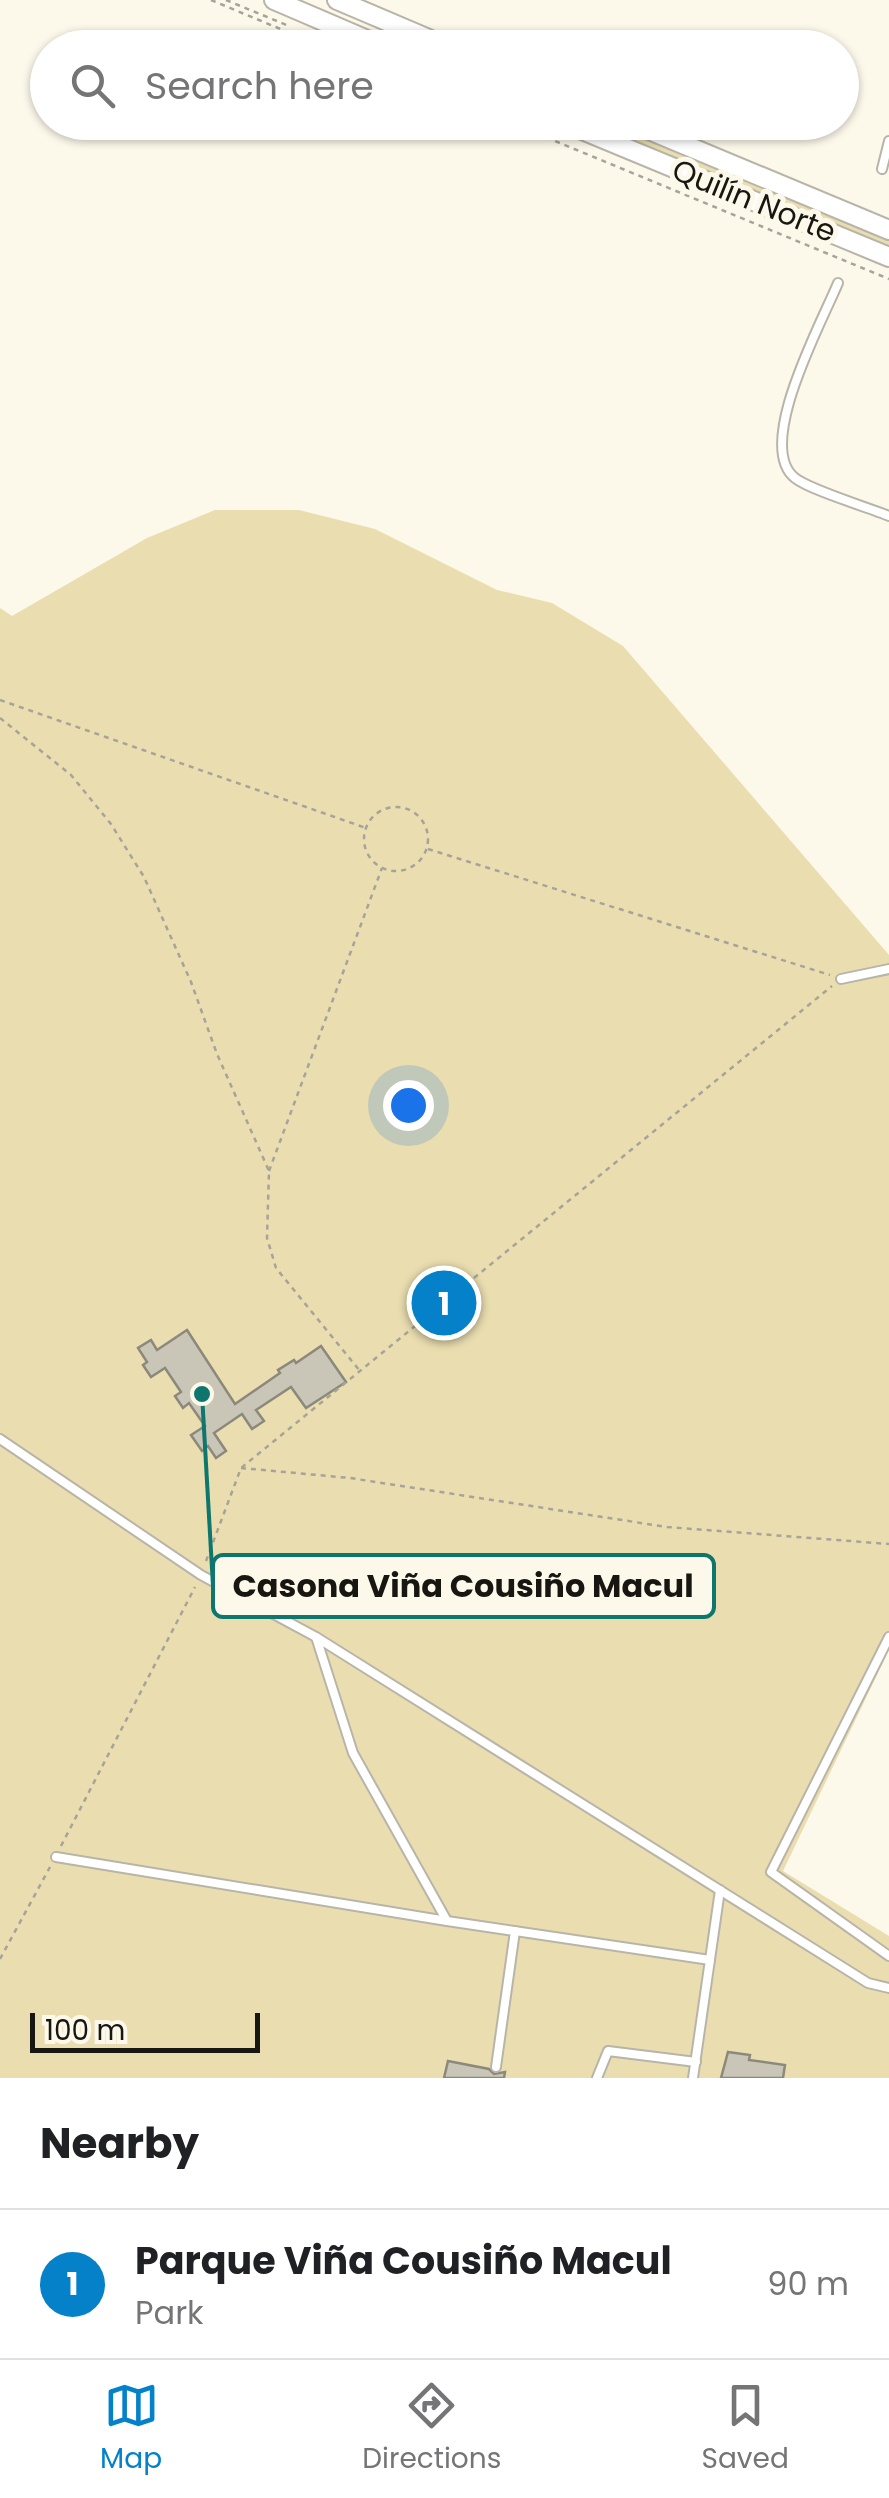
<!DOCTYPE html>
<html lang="en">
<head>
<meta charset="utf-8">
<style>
  :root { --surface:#fff; --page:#f6f6f6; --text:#202124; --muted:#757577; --line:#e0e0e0; --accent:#0481c9 }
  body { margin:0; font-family:Poppins,sans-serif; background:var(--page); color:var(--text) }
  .scale { position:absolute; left:30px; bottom:25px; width:230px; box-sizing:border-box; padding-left:10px; border:5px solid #171611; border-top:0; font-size:28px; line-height:35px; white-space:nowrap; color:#171611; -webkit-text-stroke:8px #fcf8ea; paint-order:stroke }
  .you { position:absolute; left:408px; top:1105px; width:35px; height:35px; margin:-25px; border:8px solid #fff; border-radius:50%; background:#1a73e8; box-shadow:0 0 0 15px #1a73e833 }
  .badge { display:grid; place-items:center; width:65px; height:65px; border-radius:50%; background:var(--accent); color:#fff; font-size:32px; font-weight:700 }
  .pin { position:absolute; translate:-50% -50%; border:5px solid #fff; box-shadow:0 2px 10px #0006 }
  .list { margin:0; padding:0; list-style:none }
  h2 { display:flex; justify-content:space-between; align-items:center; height:130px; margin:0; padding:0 40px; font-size:42px }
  h2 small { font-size:32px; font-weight:400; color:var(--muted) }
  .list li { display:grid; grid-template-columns:65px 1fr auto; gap:30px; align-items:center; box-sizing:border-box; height:150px; padding:0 40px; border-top:2px solid var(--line) }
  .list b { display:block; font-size:38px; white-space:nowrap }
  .list p { margin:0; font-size:32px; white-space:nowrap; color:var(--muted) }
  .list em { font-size:32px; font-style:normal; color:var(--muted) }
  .icon { flex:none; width:55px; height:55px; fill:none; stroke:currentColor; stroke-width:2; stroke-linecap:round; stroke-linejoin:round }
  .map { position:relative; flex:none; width:889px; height:2078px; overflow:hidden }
  .search { position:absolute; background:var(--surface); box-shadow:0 2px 8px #0004; left:30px; right:30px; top:30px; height:110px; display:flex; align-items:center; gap:25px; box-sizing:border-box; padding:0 35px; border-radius:55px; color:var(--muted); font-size:38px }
  .sheet { height:280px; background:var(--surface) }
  nav { display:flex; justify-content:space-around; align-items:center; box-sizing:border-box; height:140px; border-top:2px solid var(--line); background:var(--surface); font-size:28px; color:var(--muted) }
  nav a { display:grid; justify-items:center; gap:5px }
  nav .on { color:var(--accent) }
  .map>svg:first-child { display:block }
</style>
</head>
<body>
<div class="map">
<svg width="889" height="2078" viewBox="0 0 889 2078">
  <rect width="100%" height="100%" fill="#fcf8ea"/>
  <g fill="#eadeb0">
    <path d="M581,123H612L889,237V249Z"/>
    <path d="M215,510H299L375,529L497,590L552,603L623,646L889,955V1650L783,1871L889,1936V2078H0V608L12,616L147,538Z"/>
  </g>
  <g fill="#c9c6b8" stroke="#8c897c" stroke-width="2.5">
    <path d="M187,1330L235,1404L280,1373L278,1370L294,1360L296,1363L321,1346L346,1382L306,1408L291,1387L256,1410L264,1421L252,1429L242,1414L214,1433L226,1451L216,1458L208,1446L202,1451L191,1435L205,1426L189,1403L183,1408L175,1396L181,1392L165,1368L151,1377L143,1365L147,1362L138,1348L151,1340L157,1350Z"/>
    <path d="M728,2052L750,2055L749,2060L785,2065L783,2078H721Z"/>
    <path d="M448,2061L489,2069L494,2074L505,2072L504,2078H444Z"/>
  </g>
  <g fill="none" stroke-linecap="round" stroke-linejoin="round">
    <g stroke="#b8b5a8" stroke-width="12">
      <g id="service">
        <path d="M882,169L889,141"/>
        <path d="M838,283C822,322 754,446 795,478C810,490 867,507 889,516"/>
        <path d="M841,979L889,969"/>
        <path d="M0,1439L201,1575L316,1637L868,1983L889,1988"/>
        <path d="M316,1637L353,1753L447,1921L710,1960"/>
        <path d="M889,1637L771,1872L889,1956"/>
        <path d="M56,1857L447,1921"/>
        <path d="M496,2067L515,1931"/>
        <path d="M597,2078L608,2051L696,2062"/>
        <path d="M693,2078L720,1890"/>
      </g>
    </g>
    <g stroke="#b8b5a8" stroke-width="22">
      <g id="tertiary">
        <path d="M274,0L386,48"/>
        <path d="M337,0L450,48"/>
        <path d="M563,122L889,257"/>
        <path d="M630,122L889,230"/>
      </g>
    </g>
    <g stroke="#a6a499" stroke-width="2.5" stroke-dasharray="5 5" stroke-linecap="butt">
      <path d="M211,0L326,48"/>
      <path d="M226,0L289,26"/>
      <path d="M466,42L479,48"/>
      <path d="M509,122L889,279"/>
      <path d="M524,122L550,133"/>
      <path d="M0,700L366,828"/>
      <path d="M0,718L71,775L111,824L144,877L191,982L217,1054L269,1171L267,1238L276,1268L360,1371"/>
      <circle cx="396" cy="839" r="32"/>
      <path d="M428,849L830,975"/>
      <path d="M269,1171L382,868"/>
      <path d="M241,1468L350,1478L667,1527L889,1544"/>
      <path d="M206,1561L241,1468L832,986"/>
      <path d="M61,1846L195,1587"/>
      <path d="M0,1959L50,1867"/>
    </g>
    <use href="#service" stroke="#fff" stroke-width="8"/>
    <use href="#tertiary" stroke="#fff" stroke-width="18"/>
  </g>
  <g text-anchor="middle" stroke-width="10" stroke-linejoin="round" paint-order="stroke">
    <g font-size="30" fill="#171611" stroke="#fcf8ea">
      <text transform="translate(754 201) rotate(22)" y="10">Quilín Norte</text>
    </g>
  </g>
  <path fill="none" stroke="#0f766e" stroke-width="4" d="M202 1394L213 1586"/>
  <circle fill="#0f766e" stroke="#fcf8ea" stroke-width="4" cx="202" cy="1394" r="10"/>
  <rect fill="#fcf8ea" stroke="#0f766e" stroke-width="4" x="213" y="1555" width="501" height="62" rx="10"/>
  <g font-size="32" text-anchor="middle" font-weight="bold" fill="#171611">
    <text x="463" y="1597">Casona Viña Cousiño Macul</text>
  </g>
</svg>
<div class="scale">100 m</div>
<div class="you"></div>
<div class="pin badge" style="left:444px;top:1303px">1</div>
<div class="search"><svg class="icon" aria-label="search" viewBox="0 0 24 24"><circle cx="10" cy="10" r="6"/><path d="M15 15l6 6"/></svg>Search here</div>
</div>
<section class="sheet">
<h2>Nearby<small></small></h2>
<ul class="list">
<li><span class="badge">1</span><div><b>Parque Viña Cousiño Macul</b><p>Park</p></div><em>90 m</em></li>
</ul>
</section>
<nav>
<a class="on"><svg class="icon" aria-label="map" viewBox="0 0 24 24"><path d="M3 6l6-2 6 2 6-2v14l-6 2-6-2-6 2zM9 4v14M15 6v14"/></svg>Map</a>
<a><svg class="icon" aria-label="directions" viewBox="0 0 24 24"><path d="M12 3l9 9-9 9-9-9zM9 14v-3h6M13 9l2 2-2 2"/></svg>Directions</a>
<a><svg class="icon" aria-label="saved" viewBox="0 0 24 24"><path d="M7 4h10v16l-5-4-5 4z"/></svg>Saved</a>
</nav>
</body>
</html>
